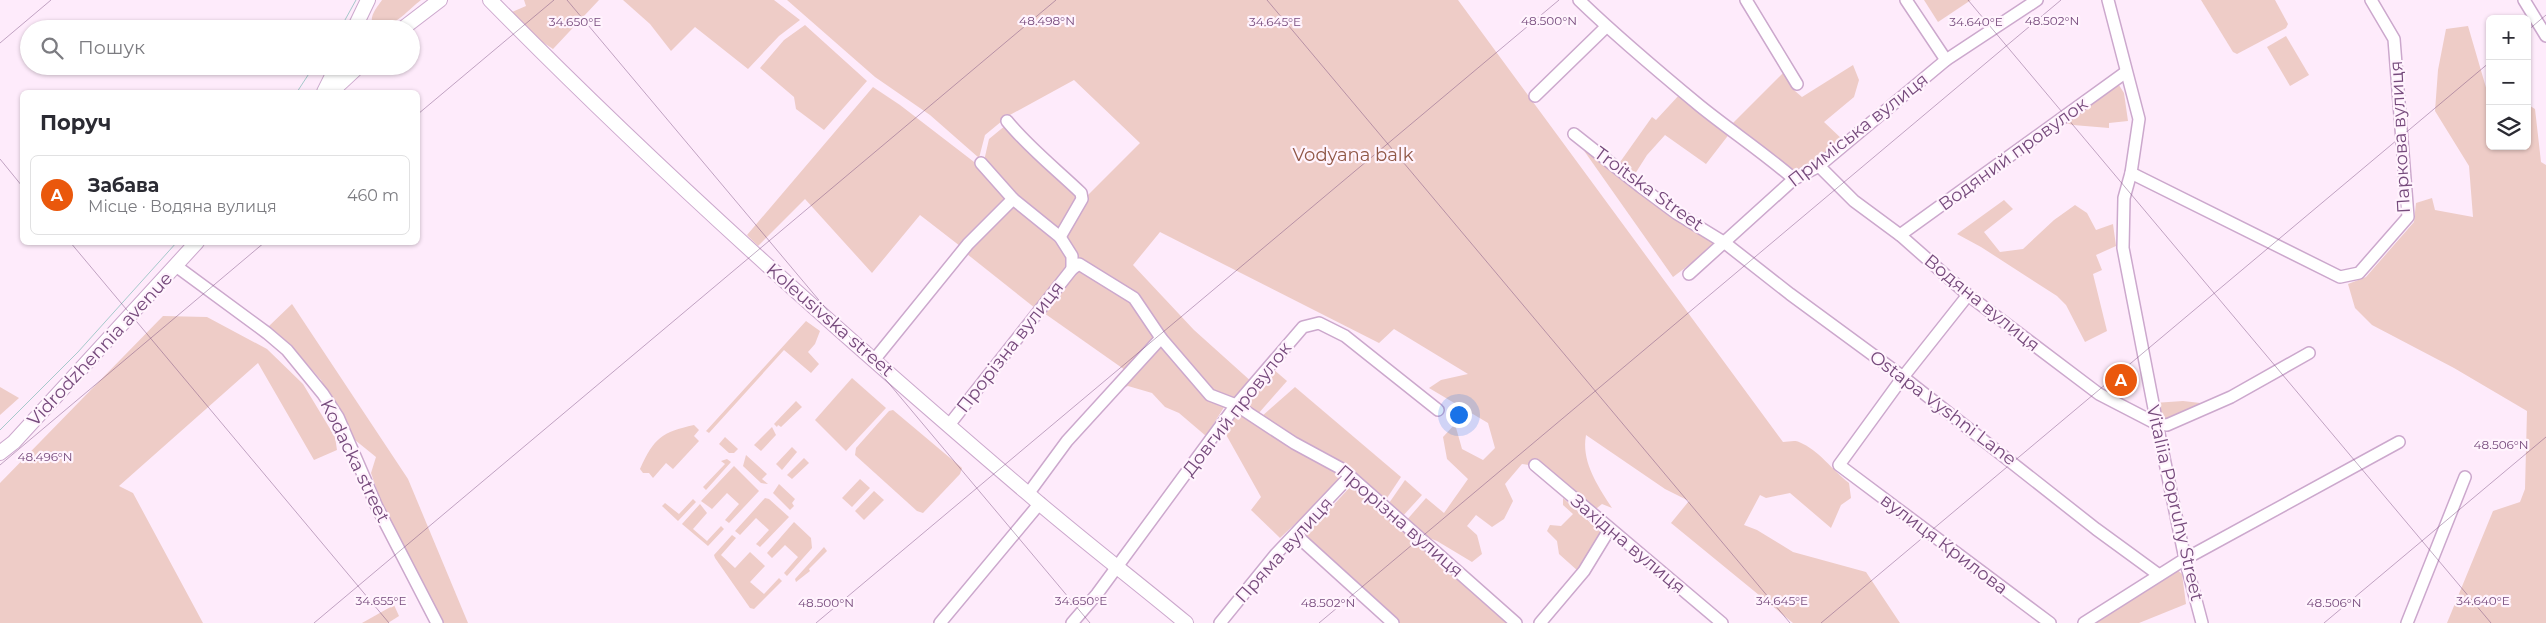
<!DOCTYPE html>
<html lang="uk">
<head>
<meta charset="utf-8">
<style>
  :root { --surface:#fff; --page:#f7f7f7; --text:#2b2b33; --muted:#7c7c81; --line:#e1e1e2; --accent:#ea580c }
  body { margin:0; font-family:Montserrat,sans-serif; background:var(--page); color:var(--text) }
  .controls { position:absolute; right:15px; top:15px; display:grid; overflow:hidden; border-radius:8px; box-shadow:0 1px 4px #0004 }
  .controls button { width:45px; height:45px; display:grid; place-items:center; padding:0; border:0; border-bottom:1px solid var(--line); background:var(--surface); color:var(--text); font:25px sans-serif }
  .you { position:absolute; left:1458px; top:414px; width:18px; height:18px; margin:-12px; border:4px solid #fff; border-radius:50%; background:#1a73e8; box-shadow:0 0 0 8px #1a73e833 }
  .badge { display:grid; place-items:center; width:32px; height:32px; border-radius:50%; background:var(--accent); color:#fff; font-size:16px; font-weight:700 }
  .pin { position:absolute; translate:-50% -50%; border:2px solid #fff; box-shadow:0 1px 5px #0006 }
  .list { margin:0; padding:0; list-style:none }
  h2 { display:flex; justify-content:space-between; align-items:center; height:65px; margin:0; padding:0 20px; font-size:21px }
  h2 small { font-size:16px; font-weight:400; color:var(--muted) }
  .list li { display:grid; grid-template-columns:32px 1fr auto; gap:15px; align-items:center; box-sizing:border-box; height:80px; margin:0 10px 10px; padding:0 10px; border:1px solid var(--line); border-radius:8px }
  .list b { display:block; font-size:19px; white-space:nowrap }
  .list p { margin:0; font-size:16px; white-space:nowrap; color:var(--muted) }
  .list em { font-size:16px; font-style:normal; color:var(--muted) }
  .icon { flex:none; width:28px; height:28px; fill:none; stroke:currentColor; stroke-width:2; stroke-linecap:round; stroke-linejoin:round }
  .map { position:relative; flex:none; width:2546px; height:623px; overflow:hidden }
  .search { position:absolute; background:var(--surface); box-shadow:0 1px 4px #0004; left:20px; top:20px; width:400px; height:55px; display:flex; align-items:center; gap:12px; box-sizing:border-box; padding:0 18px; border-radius:28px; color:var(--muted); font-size:19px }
  .panel { position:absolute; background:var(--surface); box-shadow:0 1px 4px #0004; left:20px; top:90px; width:400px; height:155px; border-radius:8px }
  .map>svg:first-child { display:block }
</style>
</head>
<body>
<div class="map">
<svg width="2546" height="623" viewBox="0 0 2546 623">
  <rect width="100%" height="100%" fill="#feebfb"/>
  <g fill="#eeccc7">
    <path d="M382,0H421C409,9 390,32 374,27C368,17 376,9 382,0Z"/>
    <path d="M524,0H599L553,49L524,30L512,12L526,6Z"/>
    <path d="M623,0H774L800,20L779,36L748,69L695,27L671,51L650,24Z"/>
    <path d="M787,0H1458L1783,442C1788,442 1795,440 1799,442C1819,450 1832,470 1849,483L1851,498L1841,505L1831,528L1790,493L1766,498L1760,495L1744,525L1757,530L1793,552L1866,572L1900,623H1793L1671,523L1689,501L1665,489L1586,435C1581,462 1598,486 1612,508L1602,504L1591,513L1535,466L1522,464L1505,484L1513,501L1504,519L1492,527L1476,515L1467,526L1477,535L1482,554L1472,562L1437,541L1421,535L1405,522L1426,498L1444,513L1468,479L1447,459L1443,437L1455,424L1462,449L1483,460L1495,448L1488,423L1429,388L1441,380L1468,374L1394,329L1379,343L1160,232L1133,265L1194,330L1253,383L1235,402L1211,393L1168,341L1137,294L1077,260L1064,237L1088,195L1140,143L1074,80L1008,116L985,135L979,158L930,115L875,77Z"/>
    <path d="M1924,0H1971L1938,22Z"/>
    <path d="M2201,0H2275L2288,24L2286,28L2237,54L2233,52Z"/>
    <path d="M805,25L867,81L824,130L796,109L794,97L760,68L784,40Z"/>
    <path d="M2468,26L2487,91L2490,92V146H2527V104L2535,109L2541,162L2546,165V623H2447L2493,511L2520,502L2525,489L2527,411L2454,368L2372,325L2355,308L2348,284L2366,277L2414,222L2416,203L2432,198L2435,210L2473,217L2469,166L2435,111L2438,70L2446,29Z"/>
    <path d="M2286,36L2309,75L2290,86L2267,47Z"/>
    <path d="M1853,65L1859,80L1854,97L1824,122L1843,140L1817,163L1793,176L1731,125L1784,72L1795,91L1802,97Z"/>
    <path d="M2117,82L2124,93L2128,121L2109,123V128L2073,125L2062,122Z"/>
    <path d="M873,87L900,105L978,165L1007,200L960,246L920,215L872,273L805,199L758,246L747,235Z"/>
    <path d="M1681,93L1730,133L1706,164L1665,135L1647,155L1633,177L1618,165L1652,117L1656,120Z"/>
    <path d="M1006,125L1027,151L1079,197L1058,233L1020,200L984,161L989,139Z"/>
    <path d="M1580,145L1648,200L1718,243L1673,277Z"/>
    <path d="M2004,200L2013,209L1984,232L2000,252L2023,249L2054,220L2075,205L2087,213L2096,230L2113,224L2116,246L2096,255L2102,270L2093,274L2107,331L2085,342L2066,305L2057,296L1981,247L1957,234Z"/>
    <path d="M1013,205L1061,247L1067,256L1068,269L1035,308L967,254Z"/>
    <path d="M1079,268L1133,301L1155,337L1125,370L1044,313Z"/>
    <path d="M292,304L408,479L468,623H444L383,508L371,473L376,457L355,440L321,380L291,346L268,327Z"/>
    <path d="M163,316L207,317L267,349L303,384L335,437L337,450L314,460L258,363L119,486L133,493L203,623H0V483Z"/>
    <path d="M806,321L820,331L815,344L808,352L819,364L811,373L784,350L709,433L706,431Z"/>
    <path d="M1162,342L1226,404L1206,436L1179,413L1165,407L1152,393L1128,386L1123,388Z"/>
    <path d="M1273,369L1287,381L1258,414L1243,402Z"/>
    <path d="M852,378L886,408L846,451L815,420Z"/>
    <path d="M0,387L19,398L0,415Z"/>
    <path d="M1295,387L1401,477L1383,504L1261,417Z"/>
    <path d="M796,401L802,407L781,427L778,425L777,427L774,424Z"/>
    <path d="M2183,401L2209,404L2158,422L2154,403Z"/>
    <path d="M893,410L962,468L960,474L923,513L917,511L855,455L856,448L889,411Z"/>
    <path d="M1237,410L1345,477L1280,538L1251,510L1261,497L1224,431Z"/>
    <path d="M694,425L699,430L694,436L699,441L673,469L666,463L653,478L649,473H643L640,469C654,438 662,432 694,425Z"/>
    <path d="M772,427L776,435L761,451L754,445Z"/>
    <path d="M725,437L738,449L734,453H729L719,444Z"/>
    <path d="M792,447L797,452L782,470L776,464Z"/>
    <path d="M746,455L767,474L762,479L768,484L761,483L743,466Z"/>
    <path d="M804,458L809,463L792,479L787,475Z"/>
    <path d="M727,459L731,462L706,490L703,487L725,464L721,461Z"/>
    <path d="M734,466L759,491L729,523L725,520L739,504L727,493L712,509L701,501Z"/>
    <path d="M860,479L870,488L852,507L842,498Z"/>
    <path d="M1405,480L1422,495L1401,518L1387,506Z"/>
    <path d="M779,484L795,499L792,503L794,506L790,510L773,493Z"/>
    <path d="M1351,486L1470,585L1511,623H1400L1304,537Z"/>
    <path d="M874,491L884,500L864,520L855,511Z"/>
    <path d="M765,498L769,499L789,517L760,547L756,544L769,530L756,518L740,535L735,531Z"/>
    <path d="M1563,498L1604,535L1578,571L1559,554L1557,541L1547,531L1550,525L1561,526L1573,514L1563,505Z"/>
    <path d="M693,499L696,502L678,521L662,506L665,503L679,514Z"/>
    <path d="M700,504L707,513L693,529L707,541L721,526L724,529L708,546L682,524Z"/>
    <path d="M794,522L811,538L812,548L787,576L784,573L798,557L785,545L772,558L767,553Z"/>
    <path d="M732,535L736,538L721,555L735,568L750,552L765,566L750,582L764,594L779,578L782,581L754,609L750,608L715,558L714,555Z"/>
    <path d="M824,547L827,551L809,569L810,571L796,582L795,579Z"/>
    <path d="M2175,568L2182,574L2186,604L2139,623H2088Z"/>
    <path d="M394,605L399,616L388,623H362Z"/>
  </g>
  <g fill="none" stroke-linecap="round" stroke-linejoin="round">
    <g stroke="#cca8cd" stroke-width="14">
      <g id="minor">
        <path d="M1579,0C1617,37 1659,72 1700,106C1731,131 1764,153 1794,179"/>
        <path d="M1746,0L1797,84"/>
        <path d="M1906,0L1946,60"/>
        <path d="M2108,0L2139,119L2131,173L2124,198L2123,248L2157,424L2185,559L2202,623"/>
        <path d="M2524,0L2546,36"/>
        <path d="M1535,96L1606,27"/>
        <path d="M1007,121C1029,148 1056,169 1081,193L1082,199L1060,237"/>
        <path d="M1574,134L1641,187L1676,213L1725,243L1790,294L1903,377L2096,529L2159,575"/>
        <path d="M981,163L1013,199L1060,237L1072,256V269L1079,264L1134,298L1161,338L1210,395L1236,405L1294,443L1342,469L1516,623"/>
        <path d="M1819,166L1854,201L1900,235L1968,295L2099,394L2157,424L2167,425L2231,397L2309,353"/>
        <path d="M2131,173L2340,277L2359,273L2408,217L2394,39L2371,0"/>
        <path d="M1900,235L2126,72"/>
        <path d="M176,266L267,333L287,350L323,394L338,417L377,507L437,623"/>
        <path d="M1689,274L1794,179L1819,166L1946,60L2037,0"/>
        <path d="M1968,295L1903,377L1839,465L2050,623"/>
        <path d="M874,360L968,244L1013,199"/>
        <path d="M949,425L1072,269"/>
        <path d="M1535,465L1722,623"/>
        <path d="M1028,494L1067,441L1161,338"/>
        <path d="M1296,535L1393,623"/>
        <path d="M940,623L1040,503"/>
        <path d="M1072,623L1097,594L1236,405L1303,327L1319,323L1345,336L1438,410"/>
        <path d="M1220,623L1276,554L1349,477"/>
        <path d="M1540,623L1584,571L1609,530"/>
        <path d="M2084,623L2185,559L2399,442"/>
        <path d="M2407,623L2465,477"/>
      </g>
    </g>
    <g stroke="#cca8cd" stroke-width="16">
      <g id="tertiary">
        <path d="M490,0C660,173 841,334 1026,492C1078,537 1133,579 1186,623"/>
        <path d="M354,29L368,0"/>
        <path d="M402,29L440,0"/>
        <path d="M324,92L337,66"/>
        <path d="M331,92L359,66"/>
        <path d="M0,453L14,442L197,242"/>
      </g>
    </g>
    <use href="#minor" stroke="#fff" stroke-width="11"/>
    <use href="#tertiary" stroke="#fff" stroke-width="14"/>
    <g stroke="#a6c9cb" stroke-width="1">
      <path d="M340,29L356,0"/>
      <path d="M297,92L314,66"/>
      <path d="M0,430L78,352L177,242"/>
    </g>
  </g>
  <path fill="none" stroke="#764a7c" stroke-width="1" stroke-opacity="0.45" d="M567,0L1090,623M1267,0L1790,623M1968,0L2491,623M2527,31L2546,15M0,43L51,0M418,114L554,0M0,159L22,186M70,242L389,623M0,465L265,242M314,623L1056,0M816,623L1559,0M1319,623L2061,0M1821,623L2490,62M2324,623L2546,437"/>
  <g text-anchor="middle" stroke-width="4.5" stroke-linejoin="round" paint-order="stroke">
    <g font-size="18" fill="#764a7c" stroke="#fff3fd">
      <text transform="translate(1858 130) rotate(-38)" y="6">Приміська вулиця</text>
      <text transform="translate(2400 137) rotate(-93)" y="6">Паркова вулиця</text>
      <text transform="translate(2013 154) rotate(-36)" y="6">Водяний провулок</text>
      <text transform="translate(1649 189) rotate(36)" y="6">Troitska Street</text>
      <text transform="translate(1982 303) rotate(39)" y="6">Водяна вулиця</text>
      <text transform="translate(830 320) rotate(41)" y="6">Koleusivska street</text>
      <text transform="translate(1010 347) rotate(-52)" y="6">Прорізна вулиця</text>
      <text transform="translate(100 349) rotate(-47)" y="6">Vidrodzhennia avenue</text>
      <text transform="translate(1943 408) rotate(37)" y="6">Ostapa Vyshni Lane</text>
      <text transform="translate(1237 409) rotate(-52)" y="6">Довгий провулок</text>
      <text transform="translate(355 461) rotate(64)" y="6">Kodacka street</text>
      <text transform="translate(2175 503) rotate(77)" y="6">Vitaliia Popruhy Street</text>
      <text transform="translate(1400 521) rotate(41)" y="6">Прорізна вулиця</text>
      <text transform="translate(1628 544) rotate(40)" y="6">Західна вулиця</text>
      <text transform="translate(1944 544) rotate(37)" y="6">вулиця Крилова</text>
      <text transform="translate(1284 550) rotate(-48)" y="6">Пряма вулиця</text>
    </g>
    <g font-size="18" fill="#905746" stroke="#fff3fd">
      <text x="1353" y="161">Vodyana balk</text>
    </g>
  </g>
  <g font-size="12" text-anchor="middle" fill="#764a7c" stroke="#fff3fd" stroke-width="4.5" stroke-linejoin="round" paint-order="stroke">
    <text x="1047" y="25">48.498°N</text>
    <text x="1549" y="25">48.500°N</text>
    <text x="2052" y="25">48.502°N</text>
    <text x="575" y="26">34.650°E</text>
    <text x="1275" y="26">34.645°E</text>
    <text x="1976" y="26">34.640°E</text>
    <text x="2501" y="449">48.506°N</text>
    <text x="45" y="461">48.496°N</text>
    <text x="381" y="605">34.655°E</text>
    <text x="1081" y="605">34.650°E</text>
    <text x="1782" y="605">34.645°E</text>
    <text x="2483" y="605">34.640°E</text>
    <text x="826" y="607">48.500°N</text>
    <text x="1328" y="607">48.502°N</text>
    <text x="2334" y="607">48.506°N</text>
  </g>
</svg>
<div class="controls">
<button>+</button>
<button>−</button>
<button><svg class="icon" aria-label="layers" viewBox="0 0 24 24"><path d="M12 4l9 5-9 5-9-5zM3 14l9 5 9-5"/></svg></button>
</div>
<div class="you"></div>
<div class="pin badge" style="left:2121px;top:380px">A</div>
<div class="search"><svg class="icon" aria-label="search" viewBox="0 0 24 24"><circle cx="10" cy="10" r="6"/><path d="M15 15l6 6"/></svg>Пошук</div>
<section class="panel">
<h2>Поруч<small></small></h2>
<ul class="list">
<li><span class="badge">A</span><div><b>Забава</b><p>Місце · Водяна вулиця</p></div><em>460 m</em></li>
</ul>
</section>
</div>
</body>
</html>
